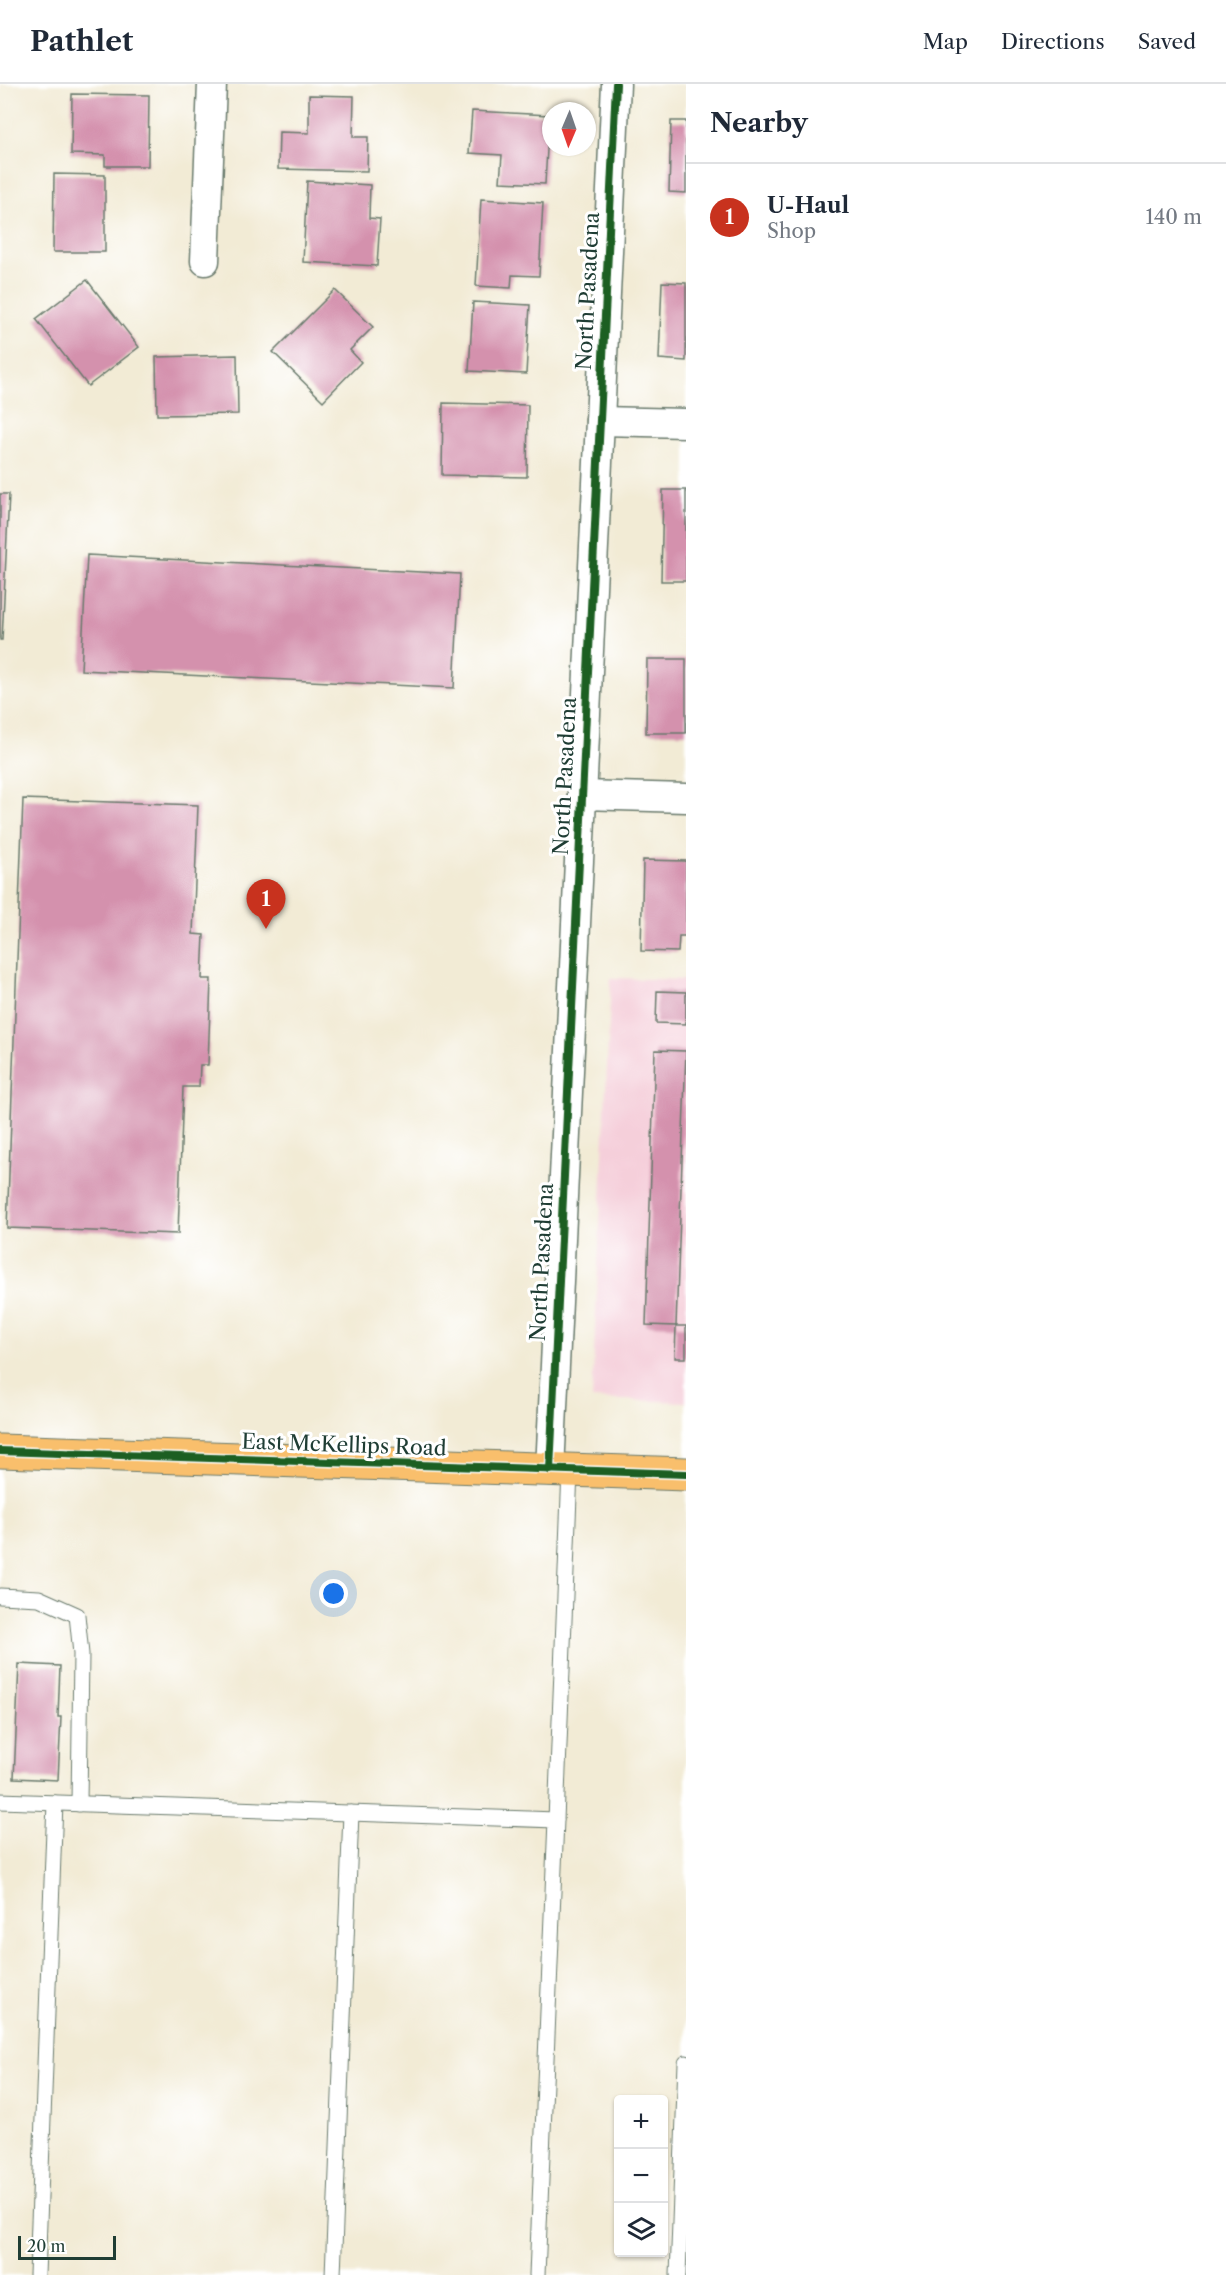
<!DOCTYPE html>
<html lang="en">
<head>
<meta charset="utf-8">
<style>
  :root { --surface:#fff; --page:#f2f2f3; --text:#1f2937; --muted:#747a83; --line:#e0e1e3; --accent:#c8321e }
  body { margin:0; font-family:"Libre Caslon Text",serif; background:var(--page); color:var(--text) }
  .controls { position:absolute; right:18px; bottom:18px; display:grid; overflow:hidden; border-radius:6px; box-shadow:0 2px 4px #0004 }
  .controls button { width:54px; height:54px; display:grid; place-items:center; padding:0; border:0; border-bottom:2px solid var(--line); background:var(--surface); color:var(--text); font:30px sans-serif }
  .compass { position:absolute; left:542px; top:18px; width:54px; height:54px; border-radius:50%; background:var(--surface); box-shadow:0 2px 4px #0004; rotate:182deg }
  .scale { position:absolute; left:18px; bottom:15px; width:98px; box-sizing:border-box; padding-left:6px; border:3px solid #1f3d34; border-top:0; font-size:16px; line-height:21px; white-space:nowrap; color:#1f3d34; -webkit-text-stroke:4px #fff; paint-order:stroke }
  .you { position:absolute; left:334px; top:1510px; width:21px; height:21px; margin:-15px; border:4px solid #fff; border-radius:50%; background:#1a73e8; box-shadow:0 0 0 9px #1a73e833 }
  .badge { display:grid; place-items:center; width:39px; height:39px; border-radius:50%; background:var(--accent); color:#fff; font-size:20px; font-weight:700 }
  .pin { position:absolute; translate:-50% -50px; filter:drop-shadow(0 2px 3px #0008) }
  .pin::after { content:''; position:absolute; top:32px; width:21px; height:18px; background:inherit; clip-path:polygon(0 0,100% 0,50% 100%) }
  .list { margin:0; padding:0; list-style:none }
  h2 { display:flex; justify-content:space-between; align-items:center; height:78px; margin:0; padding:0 24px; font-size:26px }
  h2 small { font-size:20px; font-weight:400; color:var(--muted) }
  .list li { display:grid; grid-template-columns:39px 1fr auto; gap:18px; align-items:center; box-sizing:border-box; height:108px; padding:0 24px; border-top:2px solid var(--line) }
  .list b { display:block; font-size:22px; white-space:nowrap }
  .list p { margin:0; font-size:20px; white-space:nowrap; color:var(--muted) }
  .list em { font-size:20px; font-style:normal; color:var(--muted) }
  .icon { flex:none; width:33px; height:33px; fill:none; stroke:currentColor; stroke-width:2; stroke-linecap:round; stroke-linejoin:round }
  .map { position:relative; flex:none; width:686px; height:2191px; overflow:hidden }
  header { display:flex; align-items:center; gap:36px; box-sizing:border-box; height:84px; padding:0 30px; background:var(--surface); border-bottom:2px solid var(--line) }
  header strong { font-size:28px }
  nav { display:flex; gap:33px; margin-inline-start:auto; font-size:21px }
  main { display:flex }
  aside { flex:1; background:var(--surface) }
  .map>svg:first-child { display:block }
</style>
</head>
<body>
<header>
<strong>Pathlet</strong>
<nav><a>Map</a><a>Directions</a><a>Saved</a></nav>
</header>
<main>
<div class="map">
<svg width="686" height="2191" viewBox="0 0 686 2191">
  <rect width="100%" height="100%" fill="#fff"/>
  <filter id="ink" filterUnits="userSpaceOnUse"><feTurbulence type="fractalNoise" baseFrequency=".0167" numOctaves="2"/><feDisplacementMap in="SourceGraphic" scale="12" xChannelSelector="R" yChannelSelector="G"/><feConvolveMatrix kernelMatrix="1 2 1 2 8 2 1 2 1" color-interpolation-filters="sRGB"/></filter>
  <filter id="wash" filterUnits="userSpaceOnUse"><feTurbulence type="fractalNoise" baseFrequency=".008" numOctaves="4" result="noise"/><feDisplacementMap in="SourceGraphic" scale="24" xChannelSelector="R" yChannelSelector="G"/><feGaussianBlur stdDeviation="1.35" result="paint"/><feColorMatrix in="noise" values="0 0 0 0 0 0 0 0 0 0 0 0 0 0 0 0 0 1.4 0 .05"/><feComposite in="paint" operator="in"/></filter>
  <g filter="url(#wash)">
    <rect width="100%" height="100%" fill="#f2ebd5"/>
    <path fill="#f5cfda" d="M611,894L686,896V1318L592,1315Z"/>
    <g id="blocks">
      <g fill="#d491ad">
        <path d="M72,10L149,11L148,82H105V71L71,70Z"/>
        <path d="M309,11L354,12L353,53H368L367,87L278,85L279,48L309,49Z"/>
        <path d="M472,27L549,31L545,100L500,98L502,71L469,69Z"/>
        <path d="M671,37H686V109L669,108Z"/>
        <path d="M54,90L105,91V168H53Z"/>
        <path d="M307,97L370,101L369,134L380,135L377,182L303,178Z"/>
        <path d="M481,115L543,119L539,192L512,191L511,204L476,202Z"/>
        <path d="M87,196L139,263L88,302L36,235Z"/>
        <path d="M662,198L686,199V277L659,275Z"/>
        <path d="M335,206L373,243L350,266L361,278L323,317L273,268Z"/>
        <path d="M473,218L530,221L526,290L469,287Z"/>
        <path d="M237,271L238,330L157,331L156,273Z"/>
        <path d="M443,319L528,321L527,393L442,391Z"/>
        <path d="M663,406H686V497H661Z"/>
        <path d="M0,410H9L2,556H0Z"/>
        <path d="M87,471L460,490L454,604L81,586Z"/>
        <path d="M647,575H686V649H646Z"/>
        <path d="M23,715L198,721L193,850L204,851L202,895H211L208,981H200L199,1003H183L178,1150L7,1144Z"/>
        <path d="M643,776L686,777V852H679L678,868L641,867Z"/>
        <path d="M657,907L686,908V940L656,939Z"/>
        <path d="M655,966L686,967L676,1242L646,1241Z"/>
        <path d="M676,1242H686V1274H675Z"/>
        <path d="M19,1580L60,1582L58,1633H61L58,1696L14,1694Z"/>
      </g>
    </g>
  </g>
  <g filter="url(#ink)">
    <use href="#blocks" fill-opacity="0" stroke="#697a6c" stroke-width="1.5"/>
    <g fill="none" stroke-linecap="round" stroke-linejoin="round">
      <g stroke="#697a6c" stroke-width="17">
        <g id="service">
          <path d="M0,1512L39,1514L77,1531L81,1570L79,1720"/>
          <path d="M0,1717L556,1736L570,1387"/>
          <path d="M37,2191L55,1719"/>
          <path d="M333,2191L351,1729"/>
          <path d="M537,2191L556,1736"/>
          <path d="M678,2191L686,1979"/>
        </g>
      </g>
      <g stroke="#697a6c" stroke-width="31">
        <g id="minor">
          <path d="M205,177L212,0"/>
          <path d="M600,337L686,339"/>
          <path d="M582,711L686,714"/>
          <path d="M550,1386L616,0"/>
        </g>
      </g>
      <g stroke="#697a6c" stroke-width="35">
        <path id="primary" d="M0,1367L686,1390"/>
      </g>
      <use href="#service" stroke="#fff" stroke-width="15"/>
      <use href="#minor" stroke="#fff" stroke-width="28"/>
      <use href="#primary" stroke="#f9bf6c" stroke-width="33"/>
      <g stroke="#fff" stroke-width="11">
        <g id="cycleway">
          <path d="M0,1367L686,1390"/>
          <path d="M550,1386L616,0"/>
        </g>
      </g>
      <use href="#cycleway" stroke="#1b5e20" stroke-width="8"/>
    </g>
  </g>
  <g text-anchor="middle" stroke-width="6" stroke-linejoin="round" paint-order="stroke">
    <g font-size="21" fill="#1f3d34" stroke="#fff">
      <text transform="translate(588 207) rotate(-87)" y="7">North Pasadena</text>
      <text transform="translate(565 692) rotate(-87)" y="7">North Pasadena</text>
      <text transform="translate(542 1178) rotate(-87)" y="7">North Pasadena</text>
      <text transform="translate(344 1361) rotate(2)" y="7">East McKellips Road</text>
    </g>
  </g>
</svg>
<div class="controls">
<button>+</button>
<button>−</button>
<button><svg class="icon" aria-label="layers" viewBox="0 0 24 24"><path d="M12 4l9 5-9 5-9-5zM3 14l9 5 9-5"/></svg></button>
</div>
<svg class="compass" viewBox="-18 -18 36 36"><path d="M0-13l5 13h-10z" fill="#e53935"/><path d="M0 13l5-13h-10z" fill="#747a83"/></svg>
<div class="scale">20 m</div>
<div class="you"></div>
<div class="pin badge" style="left:266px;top:845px">1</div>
</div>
<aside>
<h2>Nearby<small></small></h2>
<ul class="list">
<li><span class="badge">1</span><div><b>U-Haul</b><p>Shop</p></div><em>140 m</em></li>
</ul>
</aside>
</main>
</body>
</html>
